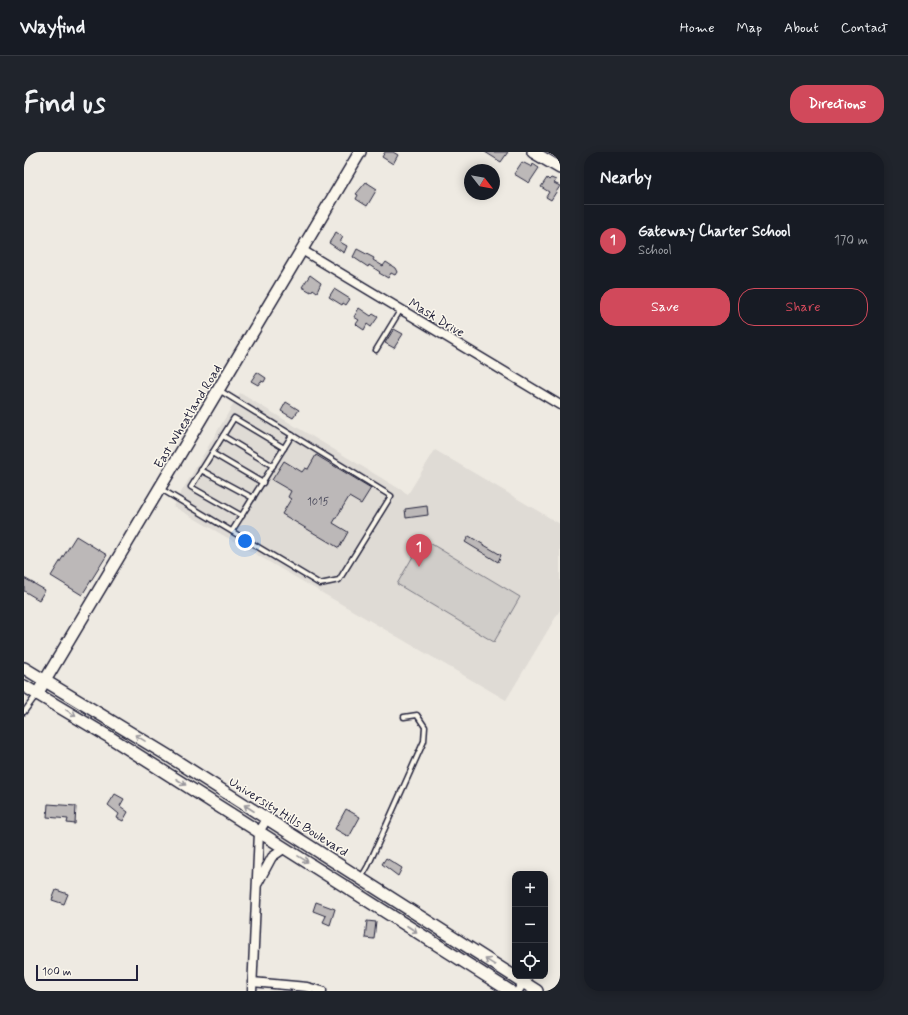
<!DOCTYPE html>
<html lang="en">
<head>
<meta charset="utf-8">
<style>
  :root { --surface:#171b24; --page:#20242c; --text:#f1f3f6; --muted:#9ea1a6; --line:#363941; --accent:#d1495b }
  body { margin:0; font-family:Mynerve,sans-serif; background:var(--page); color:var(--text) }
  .controls { position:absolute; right:12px; bottom:12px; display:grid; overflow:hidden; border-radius:8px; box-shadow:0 2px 10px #0003 }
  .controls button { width:36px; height:36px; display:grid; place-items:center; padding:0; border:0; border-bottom:1px solid var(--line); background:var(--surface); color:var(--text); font:20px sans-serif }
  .compass { position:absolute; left:440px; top:12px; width:36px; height:36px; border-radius:50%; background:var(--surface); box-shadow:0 2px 10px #0003; rotate:121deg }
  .scale { position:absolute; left:12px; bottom:10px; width:102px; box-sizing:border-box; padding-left:4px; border:2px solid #22223b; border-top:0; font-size:11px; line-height:14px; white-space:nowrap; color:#22223b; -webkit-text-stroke:3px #fbf7ec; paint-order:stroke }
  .you { position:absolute; left:221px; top:389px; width:14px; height:14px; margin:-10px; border:3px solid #fff; border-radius:50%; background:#1a73e8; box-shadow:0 0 0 6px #1a73e833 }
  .badge { display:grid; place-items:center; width:26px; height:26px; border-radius:50%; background:var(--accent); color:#fff; font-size:13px; font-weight:700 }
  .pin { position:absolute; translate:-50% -33px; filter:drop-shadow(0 1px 2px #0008) }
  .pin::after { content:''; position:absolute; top:21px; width:14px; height:12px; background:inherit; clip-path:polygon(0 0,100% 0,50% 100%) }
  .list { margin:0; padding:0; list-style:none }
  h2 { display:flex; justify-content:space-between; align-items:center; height:52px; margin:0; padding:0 16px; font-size:17px }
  h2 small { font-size:13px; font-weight:400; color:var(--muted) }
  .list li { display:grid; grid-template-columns:26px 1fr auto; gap:12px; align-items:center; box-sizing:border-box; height:72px; padding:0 16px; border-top:1px solid var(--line) }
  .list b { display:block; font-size:15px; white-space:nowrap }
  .list p { margin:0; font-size:13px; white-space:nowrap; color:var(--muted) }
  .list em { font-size:13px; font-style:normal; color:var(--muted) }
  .actions { display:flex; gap:8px; padding:12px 16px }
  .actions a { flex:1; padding:9px 0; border:1px solid var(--accent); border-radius:16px; text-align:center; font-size:14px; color:var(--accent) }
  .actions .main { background:var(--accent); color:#fff }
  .icon { flex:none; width:22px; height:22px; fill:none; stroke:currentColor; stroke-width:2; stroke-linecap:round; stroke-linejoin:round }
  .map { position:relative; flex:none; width:536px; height:839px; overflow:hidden; border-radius:16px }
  header { display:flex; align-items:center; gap:24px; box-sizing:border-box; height:56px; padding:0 20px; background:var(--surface); border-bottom:1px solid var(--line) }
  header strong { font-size:19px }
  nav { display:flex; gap:22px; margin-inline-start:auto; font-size:14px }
  .intro { display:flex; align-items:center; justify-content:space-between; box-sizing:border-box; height:96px; padding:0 24px }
  h1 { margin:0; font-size:28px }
  .button { padding:10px 18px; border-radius:16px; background:var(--accent); color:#fff; font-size:14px; font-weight:700 }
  main { display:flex; gap:24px; padding:0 24px }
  aside { flex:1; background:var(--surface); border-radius:16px; box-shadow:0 2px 10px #0003 }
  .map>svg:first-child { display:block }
</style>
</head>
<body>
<header>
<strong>Wayfind</strong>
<nav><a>Home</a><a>Map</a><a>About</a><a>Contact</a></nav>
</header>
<div class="intro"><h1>Find us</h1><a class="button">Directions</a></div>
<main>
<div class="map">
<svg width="536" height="839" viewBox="0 0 536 839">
  <rect width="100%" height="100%" fill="#eeeae2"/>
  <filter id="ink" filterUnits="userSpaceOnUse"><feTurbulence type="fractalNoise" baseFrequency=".025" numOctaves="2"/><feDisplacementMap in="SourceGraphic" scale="8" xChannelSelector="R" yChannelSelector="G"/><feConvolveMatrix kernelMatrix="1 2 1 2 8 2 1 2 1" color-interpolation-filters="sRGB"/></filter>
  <g filter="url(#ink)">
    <path fill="#dfdbd5" d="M216,241L384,342L411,298L536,372V458L482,548L149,354Z"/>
    <path fill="#d0cdc9" stroke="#797882" d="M399,387L496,445L470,490L373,432Z"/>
    <g fill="#bcb8b8" stroke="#22223b">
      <path d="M361,0H369L374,3L369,12L358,5Z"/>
      <path d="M461,0H484L477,10Z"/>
      <path d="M498,10L508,15L509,12L515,16L505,31L490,22Z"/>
      <path d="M523,26L525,28L527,26L532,28L530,31L536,34L527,48L522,45L525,40L517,35Z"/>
      <path d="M342,30L353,37L343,54L332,47L334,43L332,42Z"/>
      <path d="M312,80L319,85L316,90L323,94L320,101L305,91Z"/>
      <path d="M333,97L350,106L349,108L359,114L362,110L371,116L373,120L371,123L367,121L364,126L355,121L356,120L345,113L344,115L329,105Z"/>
      <path d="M286,123L297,131L293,140L289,137L287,140L278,135Z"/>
      <path d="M310,137L326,147L322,153L319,151L318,153L305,145Z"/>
      <path d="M335,156L347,164L349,162L354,165L347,175L343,172L340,178L334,174L332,172L335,168L330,165Z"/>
      <path d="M370,177L379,182L370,196L361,191Z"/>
      <path d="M233,220L242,226L240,230L237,229L234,233L227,229Z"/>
      <path d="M262,250L275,258L269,266L257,259Z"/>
      <path d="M292,303L347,336L337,352L325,345L309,371L324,380L315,396L258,362L267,347L264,345L267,339L248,328L260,309L278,320L281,316L284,317Z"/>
      <path d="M403,354L404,363L382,366L381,357Z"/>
      <path d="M52,384L83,403L58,443L27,424Z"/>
      <path d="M445,384L477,403L474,410L441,390Z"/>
      <path d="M0,426L21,438L15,448L0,439Z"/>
      <path d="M91,642L100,647L96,654L104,660L99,669L93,666L95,662L84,653Z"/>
      <path d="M24,652L52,654L51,672L43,671L44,667L23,665Z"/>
      <path d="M322,657L336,665L325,685L311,677Z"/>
      <path d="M362,706L378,716L374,724L358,712Z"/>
      <path d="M32,738L44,742L40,752L28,748Z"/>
      <path d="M292,750L311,757L306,773L299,770L302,764L289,759Z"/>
      <path d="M343,769L352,770L350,787L341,786Z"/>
    </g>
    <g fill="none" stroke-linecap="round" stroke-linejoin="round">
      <g stroke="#22223b" stroke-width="7">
        <g id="lane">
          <path d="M352,198L377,157"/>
          <path d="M199,284L249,314"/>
          <path d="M188,301L239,331"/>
          <path d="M177,318L229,346"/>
          <path d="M137,337L296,432L315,428L367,344L195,238"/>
          <path d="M218,364L167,335L210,266L260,296"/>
          <path d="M208,379L268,283"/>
          <path d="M0,560L13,542"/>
          <path d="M337,726L344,714L400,589L401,575L393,563L380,565"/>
        </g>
      </g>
      <g stroke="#22223b" stroke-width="11">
        <g id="street">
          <path d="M278,98L536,253"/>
          <path d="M234,731L248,705L261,696"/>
          <path d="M228,830L283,835L298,839"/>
          <path d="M228,839L235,680L243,667"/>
          <path d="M494,839L499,831"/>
        </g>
      </g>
      <g stroke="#22223b" stroke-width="14">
        <g id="secondary">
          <path d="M509,0L536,16"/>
          <path d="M0,516L143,603L513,839"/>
          <path d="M0,534L87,586L486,839"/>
          <path d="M13,542L336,0"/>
        </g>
      </g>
      <use href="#lane" stroke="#fbf7ec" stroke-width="4"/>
      <use href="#street" stroke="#fbf7ec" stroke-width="8"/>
      <use href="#secondary" stroke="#fbf7ec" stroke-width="11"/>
    </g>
    <defs><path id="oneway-shaft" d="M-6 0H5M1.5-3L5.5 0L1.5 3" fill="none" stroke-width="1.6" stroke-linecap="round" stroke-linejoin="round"/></defs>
    <g stroke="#99979c">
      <use href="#oneway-shaft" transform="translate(47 561) rotate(31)"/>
      <use href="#oneway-shaft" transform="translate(116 586) rotate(-148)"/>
      <use href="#oneway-shaft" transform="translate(157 630) rotate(33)"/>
      <use href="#oneway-shaft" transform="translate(225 656) rotate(-147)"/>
      <use href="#oneway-shaft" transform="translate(279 707) rotate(32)"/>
      <use href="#oneway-shaft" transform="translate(388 777) rotate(33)"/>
      <use href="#oneway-shaft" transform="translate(466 810) rotate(-148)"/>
    </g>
  </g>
  <g text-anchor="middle" stroke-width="3" stroke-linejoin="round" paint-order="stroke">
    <g font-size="11" fill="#48485a">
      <text x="294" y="353">1015</text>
    </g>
    <g font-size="13" fill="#22223b" stroke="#fbf7ec">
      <text transform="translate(413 165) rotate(31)" y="5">Mask Drive</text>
      <text transform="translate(163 264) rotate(-59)" y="5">East Wheatland Road</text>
      <text transform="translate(265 664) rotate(32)" y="5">University Hills Boulevard</text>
    </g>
  </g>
</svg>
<div class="controls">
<button>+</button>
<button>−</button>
<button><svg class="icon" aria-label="locate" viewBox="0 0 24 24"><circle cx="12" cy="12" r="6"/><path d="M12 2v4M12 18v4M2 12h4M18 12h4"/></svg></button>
</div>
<svg class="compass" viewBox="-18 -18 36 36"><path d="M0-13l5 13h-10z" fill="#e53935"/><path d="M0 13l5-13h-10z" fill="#9ea1a6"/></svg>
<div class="scale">100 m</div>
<div class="you"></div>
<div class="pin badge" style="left:395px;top:415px">1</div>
</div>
<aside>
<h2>Nearby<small></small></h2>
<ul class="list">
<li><span class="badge">1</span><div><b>Gateway Charter School</b><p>School</p></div><em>170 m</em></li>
</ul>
<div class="actions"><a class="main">Save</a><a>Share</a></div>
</aside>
</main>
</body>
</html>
